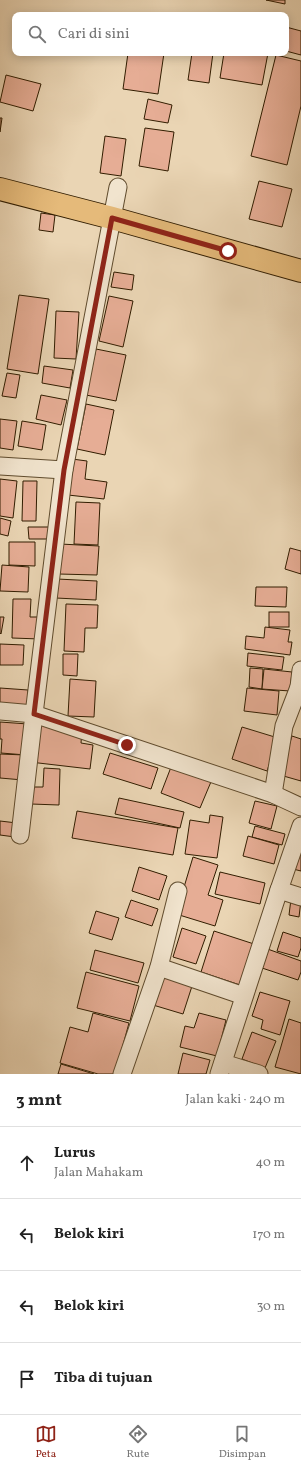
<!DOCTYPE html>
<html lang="id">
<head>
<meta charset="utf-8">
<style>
  :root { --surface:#fff; --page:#f6f6f6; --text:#222; --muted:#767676; --line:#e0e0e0; --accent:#8f2418 }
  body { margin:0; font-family:Vollkorn,serif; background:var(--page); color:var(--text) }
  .stop { position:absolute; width:12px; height:12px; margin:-9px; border:3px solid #8f2418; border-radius:50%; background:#fff }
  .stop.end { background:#8f2418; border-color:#fff; box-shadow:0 1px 4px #0008 }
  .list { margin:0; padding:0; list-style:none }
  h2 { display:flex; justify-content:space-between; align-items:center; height:52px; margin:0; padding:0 16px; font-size:17px }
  h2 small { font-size:13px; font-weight:400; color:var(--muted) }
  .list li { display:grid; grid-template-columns:26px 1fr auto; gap:12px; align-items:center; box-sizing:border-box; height:72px; padding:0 16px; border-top:1px solid var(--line) }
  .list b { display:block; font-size:15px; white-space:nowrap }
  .list p { margin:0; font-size:13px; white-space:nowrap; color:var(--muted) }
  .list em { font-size:13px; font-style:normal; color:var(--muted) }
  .icon { flex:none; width:22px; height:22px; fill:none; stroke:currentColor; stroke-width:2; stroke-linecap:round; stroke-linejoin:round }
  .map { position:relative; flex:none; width:301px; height:1074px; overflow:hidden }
  .search { position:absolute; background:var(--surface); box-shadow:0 2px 10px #0003; left:12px; right:12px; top:12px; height:44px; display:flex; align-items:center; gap:10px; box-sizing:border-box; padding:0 14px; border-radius:8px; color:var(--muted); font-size:15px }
  .sheet { height:340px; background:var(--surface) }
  nav { display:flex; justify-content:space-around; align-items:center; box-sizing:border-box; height:56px; border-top:1px solid var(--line); background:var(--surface); font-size:11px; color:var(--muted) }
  nav a { display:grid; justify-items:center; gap:2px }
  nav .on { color:var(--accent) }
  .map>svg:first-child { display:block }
</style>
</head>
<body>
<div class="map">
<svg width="301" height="1074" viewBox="0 0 301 1074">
  <rect width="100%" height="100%" fill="#ead5b4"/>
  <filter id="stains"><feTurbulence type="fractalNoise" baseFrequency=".005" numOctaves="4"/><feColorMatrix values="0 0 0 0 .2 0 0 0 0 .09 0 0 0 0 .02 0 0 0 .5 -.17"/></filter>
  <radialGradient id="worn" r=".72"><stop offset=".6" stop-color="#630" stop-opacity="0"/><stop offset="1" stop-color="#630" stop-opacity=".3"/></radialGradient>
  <g fill="#e6ad95" stroke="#311d00">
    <path d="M266,0H285V4Z"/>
    <path d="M286,27L301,31V55L286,51Z"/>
    <path d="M128,53H164L158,94L123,89Z"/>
    <path d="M192,53H213L209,83L188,80Z"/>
    <path d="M224,53H268L262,85L220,78Z"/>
    <path d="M276,55L301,61V106L287,165L251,156Z"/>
    <path d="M6,75L41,84L33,111L0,102Z"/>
    <path d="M148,99L172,105L168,123L144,119Z"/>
    <path d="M0,118H2L0,132Z"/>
    <path d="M145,128L174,132L168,171L139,166Z"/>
    <path d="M105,136L126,139L121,176L100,173Z"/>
    <path d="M259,181L292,189L282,227L249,219Z"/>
    <path d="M41,213L55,215L53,232L39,230Z"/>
    <path d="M114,272L134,275L132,290L111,287Z"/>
    <path d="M19,295L49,299L38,374L7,369Z"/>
    <path d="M109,296L133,301L123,347L99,341Z"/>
    <path d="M56,311L79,312L76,359L54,358Z"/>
    <path d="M96,349L126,355L116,401L86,395Z"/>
    <path d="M44,366L73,370L70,388L42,383Z"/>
    <path d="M7,373L20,375L16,398L2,396Z"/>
    <path d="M41,395L67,400L61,425L36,419Z"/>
    <path d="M86,404L114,410L105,455L77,449Z"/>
    <path d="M0,419L17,421L13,450L0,448Z"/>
    <path d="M22,421L46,425L42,450L18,446Z"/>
    <path d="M72,459L87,461L85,479L107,482L104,499L68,495Z"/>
    <path d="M0,479L17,481L13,518L0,516Z"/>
    <path d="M23,481H37L36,521H22Z"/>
    <path d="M76,502L100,503L98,545L74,544Z"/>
    <path d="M0,518L11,521L8,536L0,534Z"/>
    <path d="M28,527H49V539H29Z"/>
    <path d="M9,542H35V566L9,565Z"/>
    <path d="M60,544L99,546L97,575L59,574Z"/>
    <path d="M290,548L301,551V574L285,569Z"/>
    <path d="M2,565L29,567L28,592L0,591Z"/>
    <path d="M57,579L97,581L96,600L56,598Z"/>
    <path d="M256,587H287L286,607L255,606Z"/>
    <path d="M13,599H31L30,617H41L40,639L12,638Z"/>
    <path d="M66,604L98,605L97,628H85L84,652L64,651Z"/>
    <rect x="269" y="612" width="20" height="15"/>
    <path d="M0,617H4L1,634L0,633Z"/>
    <path d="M265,627L290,630L288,642H292L290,655L245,649L246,636L264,638Z"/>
    <path d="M0,644L24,645L23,665H0Z"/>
    <path d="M248,653L284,657L282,670L247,666Z"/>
    <path d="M63,654H78L77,676L63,675Z"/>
    <path d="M250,668L263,669L262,689L249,687Z"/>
    <path d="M264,669L292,672L290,691L262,689Z"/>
    <path d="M70,679L96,681L94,717L68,716Z"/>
    <path d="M0,688L28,690L27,709L0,707Z"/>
    <path d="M247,688L279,691L277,715L244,711Z"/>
    <path d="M0,722L28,724L26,755L1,753L2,739H0Z"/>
    <path d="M34,724L82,730L81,743L93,745L90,769L30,762Z"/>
    <path d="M242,727L278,738L267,771L232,759Z"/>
    <path d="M292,736L301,739V781L280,775Z"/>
    <path d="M110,753L158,768L151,789L103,774Z"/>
    <path d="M0,754L25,755L23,780L0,778Z"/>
    <path d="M173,762L213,777L200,808L161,793Z"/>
    <path d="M44,768L60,769L59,805L31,804V787H43Z"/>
    <path d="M119,798L184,812L180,828L115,814Z"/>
    <path d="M255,801L277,806L271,829L249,823Z"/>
    <path d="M77,811L178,828L173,855L72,838Z"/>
    <path d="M210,815L223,817L217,858L185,854L190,820L209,823Z"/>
    <path d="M0,821L17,823L15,837L0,835Z"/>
    <path d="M255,826L285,834L282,845L252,837Z"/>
    <path d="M248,836L279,845L274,864L243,856Z"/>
    <path d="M301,852V871L293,869Z"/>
    <path d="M193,857L218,865L208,895L223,900L215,926L176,914Z"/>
    <path d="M139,867L167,876L159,900L132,891Z"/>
    <path d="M220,872L265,883L260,904L215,894Z"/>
    <path d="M291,899L301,900L299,917L289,915Z"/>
    <path d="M131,900L158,909L152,926L125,917Z"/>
    <path d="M96,911L119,918L112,940L89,933Z"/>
    <path d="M182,928L206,936L196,964L173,957Z"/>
    <path d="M214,931L254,944L240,985L201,972Z"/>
    <path d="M283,932L301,938V948L298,957L277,951Z"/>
    <path d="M262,947L301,961V972L298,980L256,966Z"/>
    <path d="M95,950L144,963L138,983L90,970Z"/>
    <path d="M86,972L139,986L130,1021L77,1008Z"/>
    <path d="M162,974L193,983L183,1014L153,1005Z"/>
    <path d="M260,992L290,1001L280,1035L261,1029L263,1020L252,1016Z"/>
    <path d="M93,1013L129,1023L115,1074H98L60,1063L70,1027L88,1032Z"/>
    <path d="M199,1013L226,1020L217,1056L180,1047L185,1026L194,1028Z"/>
    <path d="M289,1019L301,1023V1074L275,1067Z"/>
    <path d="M252,1032L276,1041L265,1068L242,1059Z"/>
    <path d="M183,1053L210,1060L206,1074H178Z"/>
    <path d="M61,1064L94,1074H58Z"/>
  </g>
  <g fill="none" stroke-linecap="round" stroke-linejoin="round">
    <g stroke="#5f4b2d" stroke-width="19">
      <g id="street">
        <path d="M118,187L64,470L34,714L273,794L301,807"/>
        <path d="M0,466L64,470"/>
        <path d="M299,687L301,670"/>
        <path d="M0,711L34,714L20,835"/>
        <path d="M273,794L284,726L299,687H301"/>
        <path d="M279,890L301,897"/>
        <path d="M159,967L244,996"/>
        <path d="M223,1063L259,1074"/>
        <path d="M122,1074L159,967L178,891"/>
        <path d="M219,1074L279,890L301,826"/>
      </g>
    </g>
    <g stroke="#311d00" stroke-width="24">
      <path id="primary" d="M0,189L112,218L301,271"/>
    </g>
    <use href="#street" stroke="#f1e4ce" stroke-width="17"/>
    <use href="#primary" stroke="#e5ba7a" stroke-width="22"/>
  </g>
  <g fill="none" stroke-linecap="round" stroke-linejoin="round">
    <path stroke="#8f2418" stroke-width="5" d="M127,745L34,714L64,470L112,218L228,251"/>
  </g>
  <rect width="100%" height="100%" filter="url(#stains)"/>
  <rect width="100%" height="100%" fill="url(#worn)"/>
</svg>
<div class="stop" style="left:228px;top:251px"></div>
<div class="stop end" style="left:127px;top:745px"></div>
<div class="search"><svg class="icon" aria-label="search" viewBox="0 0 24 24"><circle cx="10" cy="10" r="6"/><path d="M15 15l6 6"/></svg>Cari di sini</div>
</div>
<section class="sheet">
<h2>3 mnt<small>Jalan kaki · 240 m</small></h2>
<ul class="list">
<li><svg class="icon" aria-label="ahead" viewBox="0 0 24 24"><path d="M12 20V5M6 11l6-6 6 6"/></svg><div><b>Lurus</b><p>Jalan Mahakam</p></div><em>40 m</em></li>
<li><svg class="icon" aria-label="left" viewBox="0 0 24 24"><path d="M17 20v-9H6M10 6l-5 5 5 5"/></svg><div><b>Belok kiri</b></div><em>170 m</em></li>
<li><svg class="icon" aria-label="left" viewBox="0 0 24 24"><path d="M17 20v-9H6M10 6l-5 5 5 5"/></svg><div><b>Belok kiri</b></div><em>30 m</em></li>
<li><svg class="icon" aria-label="arrive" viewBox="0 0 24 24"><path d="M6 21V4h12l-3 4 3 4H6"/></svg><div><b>Tiba di tujuan</b></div></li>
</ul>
</section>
<nav>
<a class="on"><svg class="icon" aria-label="map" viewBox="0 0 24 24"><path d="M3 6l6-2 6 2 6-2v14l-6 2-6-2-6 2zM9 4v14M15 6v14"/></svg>Peta</a>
<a><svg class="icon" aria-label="directions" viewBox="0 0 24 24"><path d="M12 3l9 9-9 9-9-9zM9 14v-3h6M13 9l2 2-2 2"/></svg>Rute</a>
<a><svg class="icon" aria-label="saved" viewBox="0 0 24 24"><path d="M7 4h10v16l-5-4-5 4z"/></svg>Disimpan</a>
</nav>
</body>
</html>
